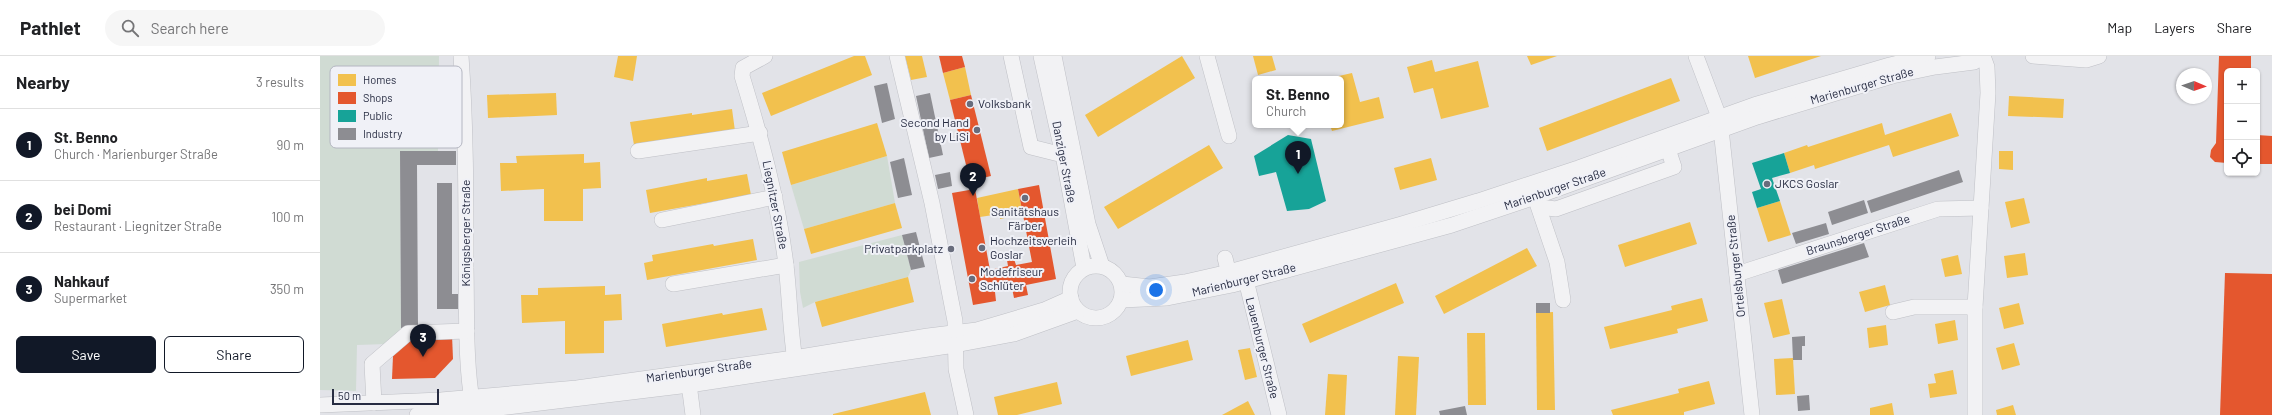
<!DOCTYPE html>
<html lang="en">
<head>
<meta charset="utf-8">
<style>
  :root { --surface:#fff; --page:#f6f6f6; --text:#202124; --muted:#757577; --line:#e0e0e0; --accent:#111827 }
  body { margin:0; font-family:Barlow,sans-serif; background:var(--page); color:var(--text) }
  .controls { position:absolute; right:12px; top:12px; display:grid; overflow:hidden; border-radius:6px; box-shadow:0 1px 3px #0004 }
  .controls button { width:36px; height:36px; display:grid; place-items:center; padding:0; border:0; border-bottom:1px solid var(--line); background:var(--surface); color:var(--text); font:20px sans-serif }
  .compass { position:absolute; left:1856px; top:12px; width:36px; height:36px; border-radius:50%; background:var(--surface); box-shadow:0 1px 3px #0004; rotate:92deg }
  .scale { position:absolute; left:12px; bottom:10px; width:107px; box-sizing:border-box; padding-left:4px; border:2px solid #272c42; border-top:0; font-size:11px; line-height:14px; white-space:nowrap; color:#272c42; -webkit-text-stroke:3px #f0f1f7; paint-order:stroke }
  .you { position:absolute; left:836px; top:234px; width:14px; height:14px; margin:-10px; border:3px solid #fff; border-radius:50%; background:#1a73e8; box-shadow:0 0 0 6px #1a73e833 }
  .badge { display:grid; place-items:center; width:26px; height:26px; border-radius:50%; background:var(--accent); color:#fff; font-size:13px; font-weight:700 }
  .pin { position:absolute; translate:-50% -33px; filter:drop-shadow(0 1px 2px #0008) }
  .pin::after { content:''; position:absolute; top:21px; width:14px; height:12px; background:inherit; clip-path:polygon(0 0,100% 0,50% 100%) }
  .popup { position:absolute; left:932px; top:20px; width:92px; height:52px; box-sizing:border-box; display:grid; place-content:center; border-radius:6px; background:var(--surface); filter:drop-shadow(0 1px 3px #0005); font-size:13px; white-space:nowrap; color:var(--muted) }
  .popup b { font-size:15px; color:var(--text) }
  .popup::after { content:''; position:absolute; left:50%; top:100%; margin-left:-8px; border:8px solid transparent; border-top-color:var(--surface) }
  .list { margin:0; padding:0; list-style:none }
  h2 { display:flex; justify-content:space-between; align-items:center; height:52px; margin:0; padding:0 16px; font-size:17px }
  h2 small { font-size:13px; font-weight:400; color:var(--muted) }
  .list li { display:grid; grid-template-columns:26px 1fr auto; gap:12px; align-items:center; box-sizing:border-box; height:72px; padding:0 16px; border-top:1px solid var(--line) }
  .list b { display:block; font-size:15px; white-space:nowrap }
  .list p { margin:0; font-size:13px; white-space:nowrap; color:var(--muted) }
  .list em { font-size:13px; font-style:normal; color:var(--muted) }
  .actions { display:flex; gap:8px; padding:12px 16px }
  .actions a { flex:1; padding:9px 0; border:1px solid var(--accent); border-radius:6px; text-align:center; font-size:14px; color:var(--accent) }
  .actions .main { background:var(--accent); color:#fff }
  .icon { flex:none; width:22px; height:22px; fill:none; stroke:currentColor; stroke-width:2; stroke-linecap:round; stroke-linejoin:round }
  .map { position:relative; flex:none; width:1952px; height:359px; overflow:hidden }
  header { display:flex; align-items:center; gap:24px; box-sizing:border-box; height:56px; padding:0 20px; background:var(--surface); border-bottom:1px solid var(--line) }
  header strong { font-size:19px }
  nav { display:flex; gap:22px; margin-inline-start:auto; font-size:14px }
  .search { width:280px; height:36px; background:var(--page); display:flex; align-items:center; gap:10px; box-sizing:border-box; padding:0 14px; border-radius:22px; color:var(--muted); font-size:15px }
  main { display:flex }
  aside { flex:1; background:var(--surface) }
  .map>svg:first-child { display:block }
</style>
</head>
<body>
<header>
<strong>Pathlet</strong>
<div class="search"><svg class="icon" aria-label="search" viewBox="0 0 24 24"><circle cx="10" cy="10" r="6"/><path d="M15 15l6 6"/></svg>Search here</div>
<nav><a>Map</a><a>Layers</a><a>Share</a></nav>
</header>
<main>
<aside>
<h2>Nearby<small>3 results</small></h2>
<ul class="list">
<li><span class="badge">1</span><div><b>St. Benno</b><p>Church · Marienburger Straße</p></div><em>90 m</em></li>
<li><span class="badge">2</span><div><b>bei Domi</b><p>Restaurant · Liegnitzer Straße</p></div><em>100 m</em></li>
<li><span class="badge">3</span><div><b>Nahkauf</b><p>Supermarket</p></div><em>350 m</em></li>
</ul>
<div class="actions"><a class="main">Save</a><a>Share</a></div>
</aside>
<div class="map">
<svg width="1952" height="359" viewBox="0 0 1952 359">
  <rect width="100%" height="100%" fill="#e2e3e8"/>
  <g fill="#d0dbd3">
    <path d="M0,0H119L118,95L80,96L81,272L67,288L37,289L36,335L0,334Z"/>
    <path d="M567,100L575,147L484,173L471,129Z"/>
    <path d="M582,179L591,214L588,221L495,246L483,252L480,236L479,206Z"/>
  </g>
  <g fill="#f2c14e">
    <path d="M298,0H317L313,25L294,21Z"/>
    <path d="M534,0H545L552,19L451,60L442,37Z"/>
    <path d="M585,0H602L607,21L591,24Z"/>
    <path d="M862,0L875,22L778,81L765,59Z"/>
    <path d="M933,0H952L956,14L938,19Z"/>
    <path d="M1207,0H1237L1211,9Z"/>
    <path d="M1428,0H1501L1435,22Z"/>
    <path d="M1112,4L1115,16L1158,5L1169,51L1121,63L1113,32L1094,37L1087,11Z"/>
    <path d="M645,11L651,39L630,44L623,17Z"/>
    <path d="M1032,17L1040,46L1059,41L1064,62L1012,75L1010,69H1021V23L1010,22Z"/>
    <path d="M1351,22L1360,45L1227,95L1219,72Z"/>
    <path d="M236,37L237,59L168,62L167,39Z"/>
    <path d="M1689,40L1744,43L1743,62L1688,60Z"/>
    <path d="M412,53L415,75L314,89L310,66L372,57V59Z"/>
    <path d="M1631,57L1639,80L1573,101L1569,89L1495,113L1494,109L1470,117L1464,97L1487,89L1488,91L1562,67L1565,79Z"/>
    <path d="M557,67L567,100L471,129L462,96Z"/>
    <path d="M889,89L903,112L798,173L784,151Z"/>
    <path d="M1679,95H1693V114L1679,113Z"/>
    <path d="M264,98V107L280,106L281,132L263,133V165H224V133L181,135L180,107H197L196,100Z"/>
    <path d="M1111,102L1117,124L1080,134L1074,112Z"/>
    <path d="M427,118L431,139L330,157L326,134L387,122V125Z"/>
    <path d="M698,133L702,154L688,156L689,161L680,163V158L660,161L657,142Z"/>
    <path d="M1704,142L1710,167L1691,172L1685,146Z"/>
    <path d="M1460,145L1471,179L1448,186L1437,152Z"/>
    <path d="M575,147L582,172L491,198L484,173Z"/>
    <path d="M1370,166L1377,188L1305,211L1298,189Z"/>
    <path d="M433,183L437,204L327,224L324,207L333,205L332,199L393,188L394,190Z"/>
    <path d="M1207,192L1217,210L1124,258L1115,240Z"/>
    <path d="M1705,197L1708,219L1687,222L1684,200Z"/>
    <path d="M1638,199L1642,218L1625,221L1621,203Z"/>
    <path d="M588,221L594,246L502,271L495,246Z"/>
    <path d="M1076,227L1084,247L990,287L982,268Z"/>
    <path d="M1565,229L1570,249L1545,256L1539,236Z"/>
    <path d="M285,230V239L301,238L302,264L284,265V297L245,298V265L202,267L201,239H218V232Z"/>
    <path d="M1382,242L1388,265L1357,273L1358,277L1290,293L1284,271L1352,254L1351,250Z"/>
    <path d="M1462,243L1470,278L1453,282L1444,247Z"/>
    <path d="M1699,247L1704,268L1684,273L1679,252Z"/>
    <path d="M442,252L447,274L346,291L342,268L402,257L403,259Z"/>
    <path d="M1233,256L1235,354H1217L1216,257Z"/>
    <path d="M1635,264L1638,284L1618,288L1615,268Z"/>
    <path d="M1566,269L1568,289L1549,292L1547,272Z"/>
    <path d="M1147,277H1165L1166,349H1148Z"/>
    <path d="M868,284L873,304L811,320L806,300Z"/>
    <path d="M1694,287L1700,309L1682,314L1676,292Z"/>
    <path d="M930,292L937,321L925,324L918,294Z"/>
    <path d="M1078,300L1099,301L1096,359H1075Z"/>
    <path d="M1473,302L1475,338L1456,339L1454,303Z"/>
    <path d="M1633,314L1637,338L1610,342L1608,328L1616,327L1614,318Z"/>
    <path d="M1008,318L1027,319L1025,359H1005Z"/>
    <path d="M1389,325L1395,348L1364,356V359H1293L1291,354L1359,337L1358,333Z"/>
    <path d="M737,326L742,348L697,359H678L674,341Z"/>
    <path d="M605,336L611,359H513V358Z"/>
    <path d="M928,345L935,359H902Z"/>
    <path d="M1572,347L1574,359H1550V352Z"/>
    <path d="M1693,349L1696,359H1677L1676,354Z"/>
  </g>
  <g fill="#e4572e">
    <path d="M619,0H642L645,11L623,17Z"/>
    <path d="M1899,0H1931V15H1907V107L1895,106L1890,101L1891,94L1896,87Z"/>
    <path d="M651,39L671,120L650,125L630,44Z"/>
    <path d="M1937,79L1952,80V108H1937Z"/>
    <path d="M719,129L736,223L706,229L708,239L694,242L692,232L675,236L676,245L653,249L632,137L655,133L670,214L688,210L687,204L694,203L696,209L712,206L698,133Z"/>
    <path d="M1905,217L1952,218V359H1900Z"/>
    <path d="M132,279L133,303L115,322L72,323L73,300L90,281Z"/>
  </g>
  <g fill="#17a398">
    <path d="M968,79L991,83L1006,145L989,153L967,155L956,116L939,120L934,100Z"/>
    <path d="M1464,97L1470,117L1452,122L1460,145L1437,152L1432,136L1441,133L1432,107Z"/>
  </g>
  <g fill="#8d8d92">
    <path d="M567,27L575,63L562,67L554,30Z"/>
    <path d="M610,37L623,99L609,102L596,40Z"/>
    <path d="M80,95H136V109H97L98,272H81Z"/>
    <path d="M584,102L592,139L578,142L570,106Z"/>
    <path d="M1639,114L1643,126L1551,157L1547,145Z"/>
    <path d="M630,116L632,130L618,133L615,119Z"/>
    <path d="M117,127H132V238H138V253H117Z"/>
    <path d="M1544,144L1548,157L1512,169L1508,156Z"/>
    <path d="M1506,167L1509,178L1476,188L1472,177Z"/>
    <path d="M596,176L605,211L591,214L582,179Z"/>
    <path d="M1544,187L1549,201L1462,228L1458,214Z"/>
    <rect x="1216" y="247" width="14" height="10"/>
    <path d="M1485,280V290H1482V304H1473L1472,281Z"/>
    <path d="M1489,339L1490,354L1478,355L1477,340Z"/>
    <path d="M1145,350L1147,359H1120L1119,355Z"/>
  </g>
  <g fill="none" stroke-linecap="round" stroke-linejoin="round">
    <g stroke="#bfc0c6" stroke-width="16">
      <g id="minor">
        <path d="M141,0C146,70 146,141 146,212C147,257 145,306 153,351"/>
        <path d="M445,0L423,12L422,20C441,82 458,144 466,209C470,243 470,277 476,311"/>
        <path d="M577,0L612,147L635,265L636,313L646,359"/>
        <path d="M691,0L711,91L743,99"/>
        <path d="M721,0L743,99L764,212"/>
        <path d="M734,0L768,168L782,210"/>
        <path d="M887,0L909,80"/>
        <path d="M1376,0L1399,61L1401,73L1432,359"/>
        <path d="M1713,0L1766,4L1779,0"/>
        <path d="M318,95L440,77"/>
        <path d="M1216,144L1237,206L1243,244"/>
        <path d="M1219,151L1236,153L1354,111L1348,93"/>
        <path d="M342,164L455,141"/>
        <path d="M905,202L911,226"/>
        <circle cx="776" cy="236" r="26"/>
        <path d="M924,216L959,359"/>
        <path d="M1417,218L1618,153L1661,152"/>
        <path d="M353,228L466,209"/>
        <path d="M802,228L830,231L865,226L909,216L1082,168L1158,145L1258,112L1434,49L1570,9L1608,0"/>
        <path d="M801,244L847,242L912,229L1132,169L1215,141L1437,61L1572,20L1615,11L1654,6L1662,0"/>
        <path d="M1573,256L1594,251H1655"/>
        <path d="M368,320L373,359"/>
        <path d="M54,347L52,308L88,277L147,275"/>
        <path d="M0,349L121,344L257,332L474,302L608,280L657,274L724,254L751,242"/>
        <path d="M97,359L154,355L369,329L635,289L694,278L758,255"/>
        <path d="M1655,359V251L1668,37L1667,11L1663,0"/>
      </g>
    </g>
    <use href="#minor" stroke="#f2f2f4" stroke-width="15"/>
  </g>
  <g fill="#686c7c" stroke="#f0f1f7" stroke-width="1.5">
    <circle cx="650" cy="48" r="4"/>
    <circle cx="657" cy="74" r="4"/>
    <circle cx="1447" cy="128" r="4"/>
    <circle cx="705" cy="142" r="4"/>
    <circle cx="662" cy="192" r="4"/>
    <circle cx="631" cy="193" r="4"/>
    <circle cx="652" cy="223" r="4"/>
  </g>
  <g text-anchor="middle" stroke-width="4" stroke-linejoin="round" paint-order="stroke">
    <g font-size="12" fill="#272c42" stroke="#f0f1f7">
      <text transform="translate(1542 30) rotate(-16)" y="4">Marienburger Straße</text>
      <text transform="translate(744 106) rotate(79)" y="4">Danziger Straße</text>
      <text transform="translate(1235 133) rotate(-19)" y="4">Marienburger Straße</text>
      <text transform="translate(455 149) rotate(79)" y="4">Liegnitzer Straße</text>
      <text transform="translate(146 177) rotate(-90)" y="4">Königsberger Straße</text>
      <text transform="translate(1538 179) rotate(-18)" y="4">Braunsberger Straße</text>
      <text transform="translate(1416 210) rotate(-96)" y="4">Ortelsburger Straße</text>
      <text transform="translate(924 224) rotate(-14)" y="4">Marienburger Straße</text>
      <text transform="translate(942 292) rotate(76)" y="4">Lauenburger Straße</text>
      <text transform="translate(379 315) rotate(-8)" y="4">Marienburger Straße</text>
    </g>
    <g font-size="12" fill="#272c42" stroke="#f0f1f7" text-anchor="start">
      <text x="658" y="52">Volksbank</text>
      <text x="649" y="71" text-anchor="end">Second Hand<tspan x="649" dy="14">by LiSi</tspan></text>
      <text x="1455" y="132">JKCS Goslar</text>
      <text x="705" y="160" text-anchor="middle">Sanitätshaus<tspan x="705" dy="14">Färber</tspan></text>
      <text x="670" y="189">Hochzeitsverleih<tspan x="670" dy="14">Goslar</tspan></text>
      <text x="623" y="197" text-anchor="end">Privatparkplatz</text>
      <text x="660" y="220">Modefriseur<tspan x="660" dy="14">Schlüter</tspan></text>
    </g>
  </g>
  <rect x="10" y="10" width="132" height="82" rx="6" fill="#f0f1f7" stroke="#b4b6c1" stroke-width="1"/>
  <rect x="18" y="18" width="18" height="12" fill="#f2c14e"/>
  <rect x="18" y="36" width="18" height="12" fill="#e4572e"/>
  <rect x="18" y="54" width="18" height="12" fill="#17a398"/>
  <rect x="18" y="72" width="18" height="12" fill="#8d8d92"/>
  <g font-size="11" fill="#272c42">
    <text x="43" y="28">Homes</text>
    <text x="43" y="46">Shops</text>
    <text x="43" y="64">Public</text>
    <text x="43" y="82">Industry</text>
  </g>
</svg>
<div class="controls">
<button>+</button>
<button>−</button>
<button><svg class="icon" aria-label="locate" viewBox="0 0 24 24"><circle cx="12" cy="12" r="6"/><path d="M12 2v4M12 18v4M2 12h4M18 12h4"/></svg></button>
</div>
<svg class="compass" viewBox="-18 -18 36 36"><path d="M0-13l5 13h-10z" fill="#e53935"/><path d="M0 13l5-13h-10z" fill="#757577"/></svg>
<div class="scale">50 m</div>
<div class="you"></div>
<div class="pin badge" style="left:978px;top:118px">1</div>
<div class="popup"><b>St. Benno</b>Church</div>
<div class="pin badge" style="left:653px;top:140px">2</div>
<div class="pin badge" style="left:103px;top:301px">3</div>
</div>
</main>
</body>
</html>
